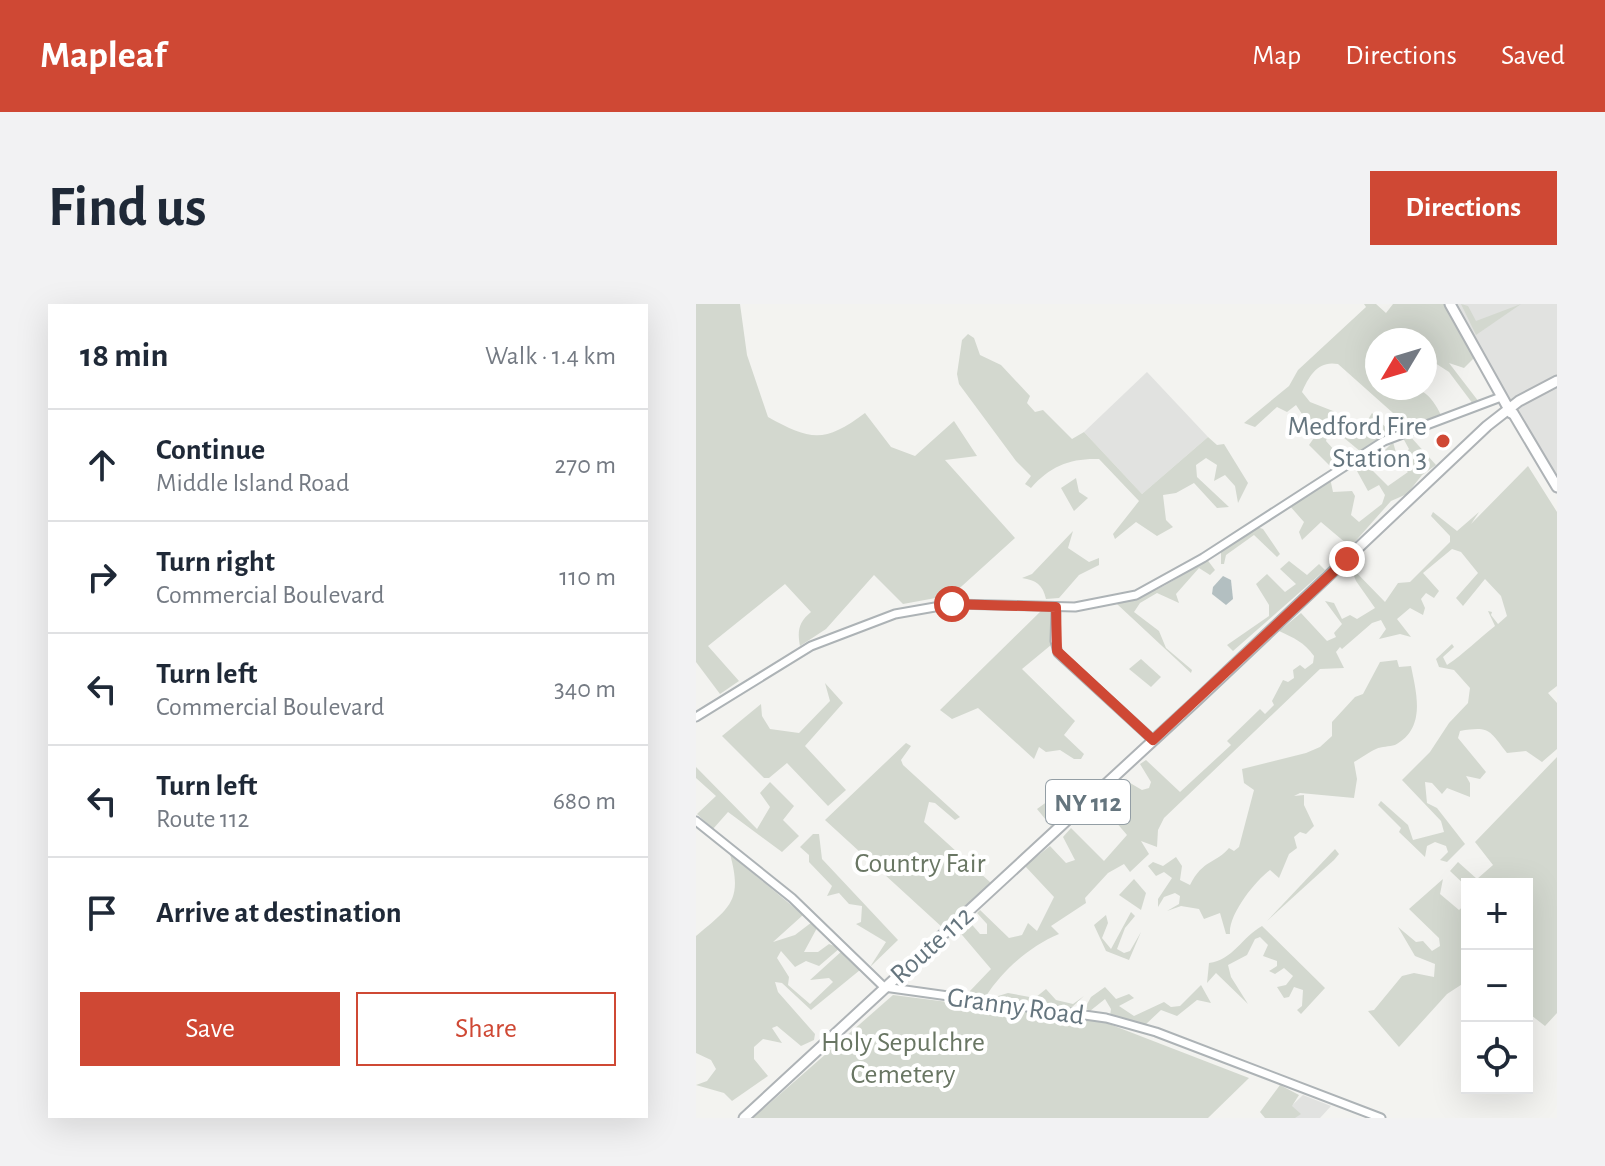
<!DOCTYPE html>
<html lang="en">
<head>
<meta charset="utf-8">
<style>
  :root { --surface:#fff; --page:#f2f2f3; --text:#1f2937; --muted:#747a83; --line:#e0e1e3; --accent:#cf4834 }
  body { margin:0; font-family:"Alegreya Sans",sans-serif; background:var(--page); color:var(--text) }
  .controls { position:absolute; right:24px; bottom:24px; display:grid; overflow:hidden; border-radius:0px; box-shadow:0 8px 32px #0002 }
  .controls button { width:72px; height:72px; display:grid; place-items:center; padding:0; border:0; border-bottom:2px solid var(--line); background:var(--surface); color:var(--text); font:40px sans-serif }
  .compass { position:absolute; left:669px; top:24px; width:72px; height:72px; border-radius:50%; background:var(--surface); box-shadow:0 8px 32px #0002; rotate:232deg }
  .stop { position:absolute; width:24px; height:24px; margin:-18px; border:6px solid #cf4834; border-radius:50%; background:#fff }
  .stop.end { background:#cf4834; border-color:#fff; box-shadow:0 2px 8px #0008 }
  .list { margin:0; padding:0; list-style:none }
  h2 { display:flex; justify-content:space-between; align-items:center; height:104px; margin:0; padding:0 32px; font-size:34px }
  h2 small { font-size:26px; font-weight:400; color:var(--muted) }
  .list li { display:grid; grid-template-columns:52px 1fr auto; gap:24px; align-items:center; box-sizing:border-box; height:112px; padding:0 32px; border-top:2px solid var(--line) }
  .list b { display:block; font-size:30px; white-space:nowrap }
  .list p { margin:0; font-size:26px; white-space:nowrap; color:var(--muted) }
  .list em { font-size:26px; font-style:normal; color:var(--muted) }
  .actions { display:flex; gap:16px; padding:24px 32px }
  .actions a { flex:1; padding:18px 0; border:2px solid var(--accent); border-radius:0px; text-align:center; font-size:28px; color:var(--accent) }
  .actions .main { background:var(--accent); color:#fff }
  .icon { flex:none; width:44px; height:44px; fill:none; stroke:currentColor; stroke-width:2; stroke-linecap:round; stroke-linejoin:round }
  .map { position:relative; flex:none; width:861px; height:814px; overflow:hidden; border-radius:0px }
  header { display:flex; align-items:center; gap:48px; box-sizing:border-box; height:112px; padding:0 40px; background:var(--accent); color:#fff }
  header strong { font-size:38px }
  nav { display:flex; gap:44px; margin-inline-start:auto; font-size:28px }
  .intro { display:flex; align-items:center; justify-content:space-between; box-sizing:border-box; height:192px; padding:0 48px }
  h1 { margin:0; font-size:56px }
  .button { padding:20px 36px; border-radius:0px; background:var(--accent); color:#fff; font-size:28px; font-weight:700 }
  main { display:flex; gap:48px; padding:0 48px }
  aside { flex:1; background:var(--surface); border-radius:0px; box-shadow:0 8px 32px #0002 }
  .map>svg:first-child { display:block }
</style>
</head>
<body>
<header>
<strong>Mapleaf</strong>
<nav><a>Map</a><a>Directions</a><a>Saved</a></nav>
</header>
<div class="intro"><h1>Find us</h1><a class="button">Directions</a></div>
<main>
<aside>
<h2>18 min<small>Walk · 1.4 km</small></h2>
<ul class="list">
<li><svg class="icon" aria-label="ahead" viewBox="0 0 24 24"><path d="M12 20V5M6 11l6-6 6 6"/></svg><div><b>Continue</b><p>Middle Island Road</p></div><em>270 m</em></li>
<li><svg class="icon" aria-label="right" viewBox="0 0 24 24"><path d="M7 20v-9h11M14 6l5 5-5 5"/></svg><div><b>Turn right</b><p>Commercial Boulevard</p></div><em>110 m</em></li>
<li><svg class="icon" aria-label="left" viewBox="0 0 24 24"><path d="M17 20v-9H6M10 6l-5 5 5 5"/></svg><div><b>Turn left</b><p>Commercial Boulevard</p></div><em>340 m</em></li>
<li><svg class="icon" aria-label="left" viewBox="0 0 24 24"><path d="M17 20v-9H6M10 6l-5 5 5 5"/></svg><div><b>Turn left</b><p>Route 112</p></div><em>680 m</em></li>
<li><svg class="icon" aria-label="arrive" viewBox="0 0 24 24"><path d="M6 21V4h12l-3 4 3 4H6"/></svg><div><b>Arrive at destination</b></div></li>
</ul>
<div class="actions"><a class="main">Save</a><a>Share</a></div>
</aside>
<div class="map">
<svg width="861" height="814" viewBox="0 0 861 814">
  <rect width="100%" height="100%" fill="#f3f3f0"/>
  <g fill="#e1e2e0">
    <path d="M760,0H861V178L820,109Z"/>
    <path d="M451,68L512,133L446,190L388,128Z"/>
    <path d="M607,791L635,802L624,814H583Z"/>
  </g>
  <g fill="#d3d8cf">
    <path d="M0,0H44L51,51L72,113C115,137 129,139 169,109L195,143L219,152L258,117L281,152L249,156L319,234L256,291L207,300L178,271L130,325L104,342C101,326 103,318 115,308L89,280L12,342L43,377L24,390L0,358Z"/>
    <path d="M668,0H680L690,9L697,0H749L778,54L768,64L753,59L783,98L777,100L753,68L739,59V63H729V36H681V84C716,84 729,77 746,113L710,125L702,124L706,117L642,60C622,56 613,72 606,88L614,98L637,107L673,131L680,126L673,114L676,109L695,129L665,148L630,119L625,123L632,130L630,137L649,158L637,165L613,141L620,131L600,101L591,108L581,103L559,123L548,119L593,82L602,66L670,3Z"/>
    <path d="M765,0L772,2L780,17L825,0L780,31Z"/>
    <path d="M272,30L278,34L284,51L305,61L334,92L331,99L339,108L347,106L376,135L388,128L446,190L512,133L521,141L528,140L552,179L542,199L539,182L529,171L518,177L521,161L510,154L500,161L501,173L533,203L521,204L498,179L480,189L467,191L470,216L477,223L461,232L440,218L419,235L417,230L443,197L403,155C375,154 354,162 335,184L329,180L335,172L320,157L263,80L261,70L266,36Z"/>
    <path d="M713,131L740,161L726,171L711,190L695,197L656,241L651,240L625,218L606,236L603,228L608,218L593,201L634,174L637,188L656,187L659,192L655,211L663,218L686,200L689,191L683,181L672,187L661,167L666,164L663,159L666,156L692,182L712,168L689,146L697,138L701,152L705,154L713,145L707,134Z"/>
    <path d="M832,162L861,208V382L852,389L861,399V445L846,458L830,447L811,449C793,426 794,422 764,427L762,434L790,468L784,475L770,472L774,479V493L751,484L746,490L736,479L729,478L731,499L741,504L769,540L751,558L744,556L752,548L750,542L739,538L731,542L729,553L703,528L705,524L682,501L685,497L712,521L717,536L748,528L745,517L706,476L734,448L753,419L772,399L774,384L758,366L743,363L740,355L756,340L758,343L747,353L751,361C769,349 782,335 799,322L792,307L796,308L795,311L802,320L811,312L805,292L789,275L767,302L760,294L782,269L765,248L756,245L727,269L743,287L738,294L730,289L725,295L729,304L727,311L714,304L701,315L715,333L704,330L683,335L690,325L685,316L676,319L646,345L644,343L640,348L648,364L624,365L468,514L462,526L461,543L445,537L453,550L434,568L428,560L412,569L389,594L390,599L355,622L363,630C334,642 307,666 290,692L273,688L295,665L261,625L272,616L284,630H291V620L281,609L284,606L313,634L326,631L332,619L341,627L358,593L329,562L354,542L370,559L379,556L367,533L375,524L408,557L431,531L408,504L429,476L446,486L453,484L455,478L444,460L450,456L484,488L535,441L531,437L564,405L569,410L578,401L576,397L587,376L592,378L598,374L597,366L604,361L609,365L617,359L618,352C608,338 598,334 583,327L605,309L631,337L640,333L638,329L646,320L629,297L638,299L646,315L654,311L661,315L679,304L660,277L654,262L689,298L702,279L714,278L754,238V232L735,212L737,208L761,227L783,208L775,220Z"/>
    <path d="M380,174L383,188L392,194L378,207L365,184Z"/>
    <path d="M561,223L567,225L584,250L581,253L558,231L530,251L528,260H525V247Z"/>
    <path d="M377,227L372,244L393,258L403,254V261L383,271L363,294L350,295C347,281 340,276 326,274L336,270Z"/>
    <path d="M510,254L519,266L514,271L503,264L480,290L483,299L461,289L444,299L438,308L463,327L470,344L496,366L495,369L421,300C452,293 485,274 510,254Z"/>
    <path d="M593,257L611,271L623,260L629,266L537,347L531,341L573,312V301L560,280L571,270L589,288L600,280L584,265Z"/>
    <path d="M347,305L357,309L355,341L326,365L379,417L368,431L388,450L385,455H378L364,446L350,448L343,443L338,455L282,404L256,415L244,406Z"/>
    <path d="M445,355L465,373L455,383L433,365Z"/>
    <path d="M701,356L703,363L715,362C720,388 731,424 699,441C693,443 686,442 680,445C673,448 665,454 658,458L661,475L658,494L604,489L598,492L608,491V501L618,522L610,530L604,528L598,533L601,544L593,550L583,574L574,566C559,577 532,611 534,630H530L524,609L508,615L503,605L485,602L471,607L483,600L484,592L479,589L468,593L462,603V595L476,574L468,568L460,572L452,562L457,558L467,562L480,553L486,562L484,576L494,581C507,555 521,559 533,544L538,547L543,543L558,486L548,479L546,465L610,449L624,443L636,432V418L659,393L667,390L684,358Z"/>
    <path d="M129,379L147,399L109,442L150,486L132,502L91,459L73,474H68L26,432L65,400L66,412L74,425L103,429L134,397Z"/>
    <path d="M210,439L215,442L205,456L207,461L264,513L259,516L239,499L233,498L228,518L295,579L247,624L129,516Z"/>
    <path d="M861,453V709L849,722L831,708V580H771V583L754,567L762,558L781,575L797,561L779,538Z"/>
    <path d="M0,463L61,525L74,503L64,489L74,478L98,502L87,516L103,532L86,548L32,508L17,525L1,510L20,492L0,474Z"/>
    <path d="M370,484L376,491L372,496L375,502L355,522L341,505Z"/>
    <path d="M117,530H123L126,555L202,636L174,663L190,638L160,620L165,618L166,602L153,600L143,589L131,592L136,582L113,558V551L104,543Z"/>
    <path d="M639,545L643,550L638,556L571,617Z"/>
    <path d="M34,550L107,611L77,638L99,631L116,618L121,624L108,648H122L133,640L144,644L123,662L110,657L99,663L85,647L81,654L93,673L92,681L114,700L137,678L133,674L114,676L147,646L164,666L115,706L86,679L79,678L82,688L119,730L118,736L105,742L81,722L76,724L86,739L67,735L58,743V755L72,772L36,797L28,789L0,781L11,777L20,765L15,756L0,749V632C34,603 47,597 34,550Z"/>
    <path d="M438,575L450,589L445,606L423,591Z"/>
    <path d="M747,575L744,590L763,606L771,599V677L751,690L703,743L672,707L678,706L706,672L718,669L738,673L739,660L719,652L702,623L720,638L727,637L736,647L744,642L743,634L713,605Z"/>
    <path d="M435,608L439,612L429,624L421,645L428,649L434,647L445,628L433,656L410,647L398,621L410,611L412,619L406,634L415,645Z"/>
    <path d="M566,622L629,684L605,710L601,706L606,702L607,686L598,683L593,693L588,694L581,683L590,681L597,672L588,664L579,670L573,667L581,662V657L567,652L572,641L564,633L559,635L551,651L532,661L535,673L552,700L520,669L511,679L513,659C537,656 546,633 566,622Z"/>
    <path d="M505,681L515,699L501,696L481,712L465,706L449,721L414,712L415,705L409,695L394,707L389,704L395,693L409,683L420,695L433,690L438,694L423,702L438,712L468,698L475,703L484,702Z"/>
    <path d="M350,685L360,696L377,700L388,692L375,704L299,693L312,689L339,694Z"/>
    <path d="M197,691L408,718L553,774L512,814H57Z"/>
    <path d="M584,781L603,791L596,802L605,810L599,814H569L564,808Z"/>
  </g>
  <path fill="#b3bfc1" d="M527,272L535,276L537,295L530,301L516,290L517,283Z"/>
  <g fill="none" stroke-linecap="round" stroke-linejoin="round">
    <g stroke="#adb3b6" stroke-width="11">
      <g id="secondary">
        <path d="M360,303L359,337L362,349L457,436"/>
        <path d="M0,413L115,342L199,310L256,300L379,303L440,291L507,254L688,137L805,93"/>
        <path d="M0,517L96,594L188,683L410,714L460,728L685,814"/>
      </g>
    </g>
    <g stroke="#aeb3b6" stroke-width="13">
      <g id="primary">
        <path d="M754,0L815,109"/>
        <path d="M817,109L861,183"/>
        <path d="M48,814L499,398L791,122L823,97L861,77"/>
      </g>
    </g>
    <use href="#secondary" stroke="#fff" stroke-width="7"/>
    <use href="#primary" stroke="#fff" stroke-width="9"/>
  </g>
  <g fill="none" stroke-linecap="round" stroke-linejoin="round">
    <path stroke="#cf4834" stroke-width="10" d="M256,300L360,303L361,347L457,436L651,255"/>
  </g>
  <circle fill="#cf4834" stroke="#fff" stroke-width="3" cx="747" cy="137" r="8"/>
  <g text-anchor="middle" stroke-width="8" stroke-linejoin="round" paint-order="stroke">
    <rect fill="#fff" stroke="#939ea5" stroke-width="2" x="350" y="476" width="84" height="44" rx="6"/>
    <g font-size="26" font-weight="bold" fill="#65757e">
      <text x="392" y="507">NY 112</text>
    </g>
    <g font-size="28" fill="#65757e" stroke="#fff" text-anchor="end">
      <text x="731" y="131">Medford Fire<tspan x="731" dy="32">Station 3</tspan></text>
    </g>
    <g font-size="28" fill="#697663" stroke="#fff">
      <text x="224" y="568">Country Fair</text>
      <text x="207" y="747">Holy Sepulchre<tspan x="207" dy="32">Cemetery</tspan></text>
    </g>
    <g font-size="28" fill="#65757e" stroke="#fff">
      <text transform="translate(235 640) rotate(-42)" y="10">Route 112</text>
      <text transform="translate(320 701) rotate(8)" y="10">Granny Road</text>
    </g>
  </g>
</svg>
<div class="controls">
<button>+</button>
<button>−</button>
<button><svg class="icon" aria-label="locate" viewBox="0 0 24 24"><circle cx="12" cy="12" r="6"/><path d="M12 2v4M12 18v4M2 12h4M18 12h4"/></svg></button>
</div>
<svg class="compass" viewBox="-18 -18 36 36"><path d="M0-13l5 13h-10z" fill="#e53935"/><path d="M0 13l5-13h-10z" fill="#747a83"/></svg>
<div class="stop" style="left:256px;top:300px"></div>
<div class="stop end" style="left:651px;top:255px"></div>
</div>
</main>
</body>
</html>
